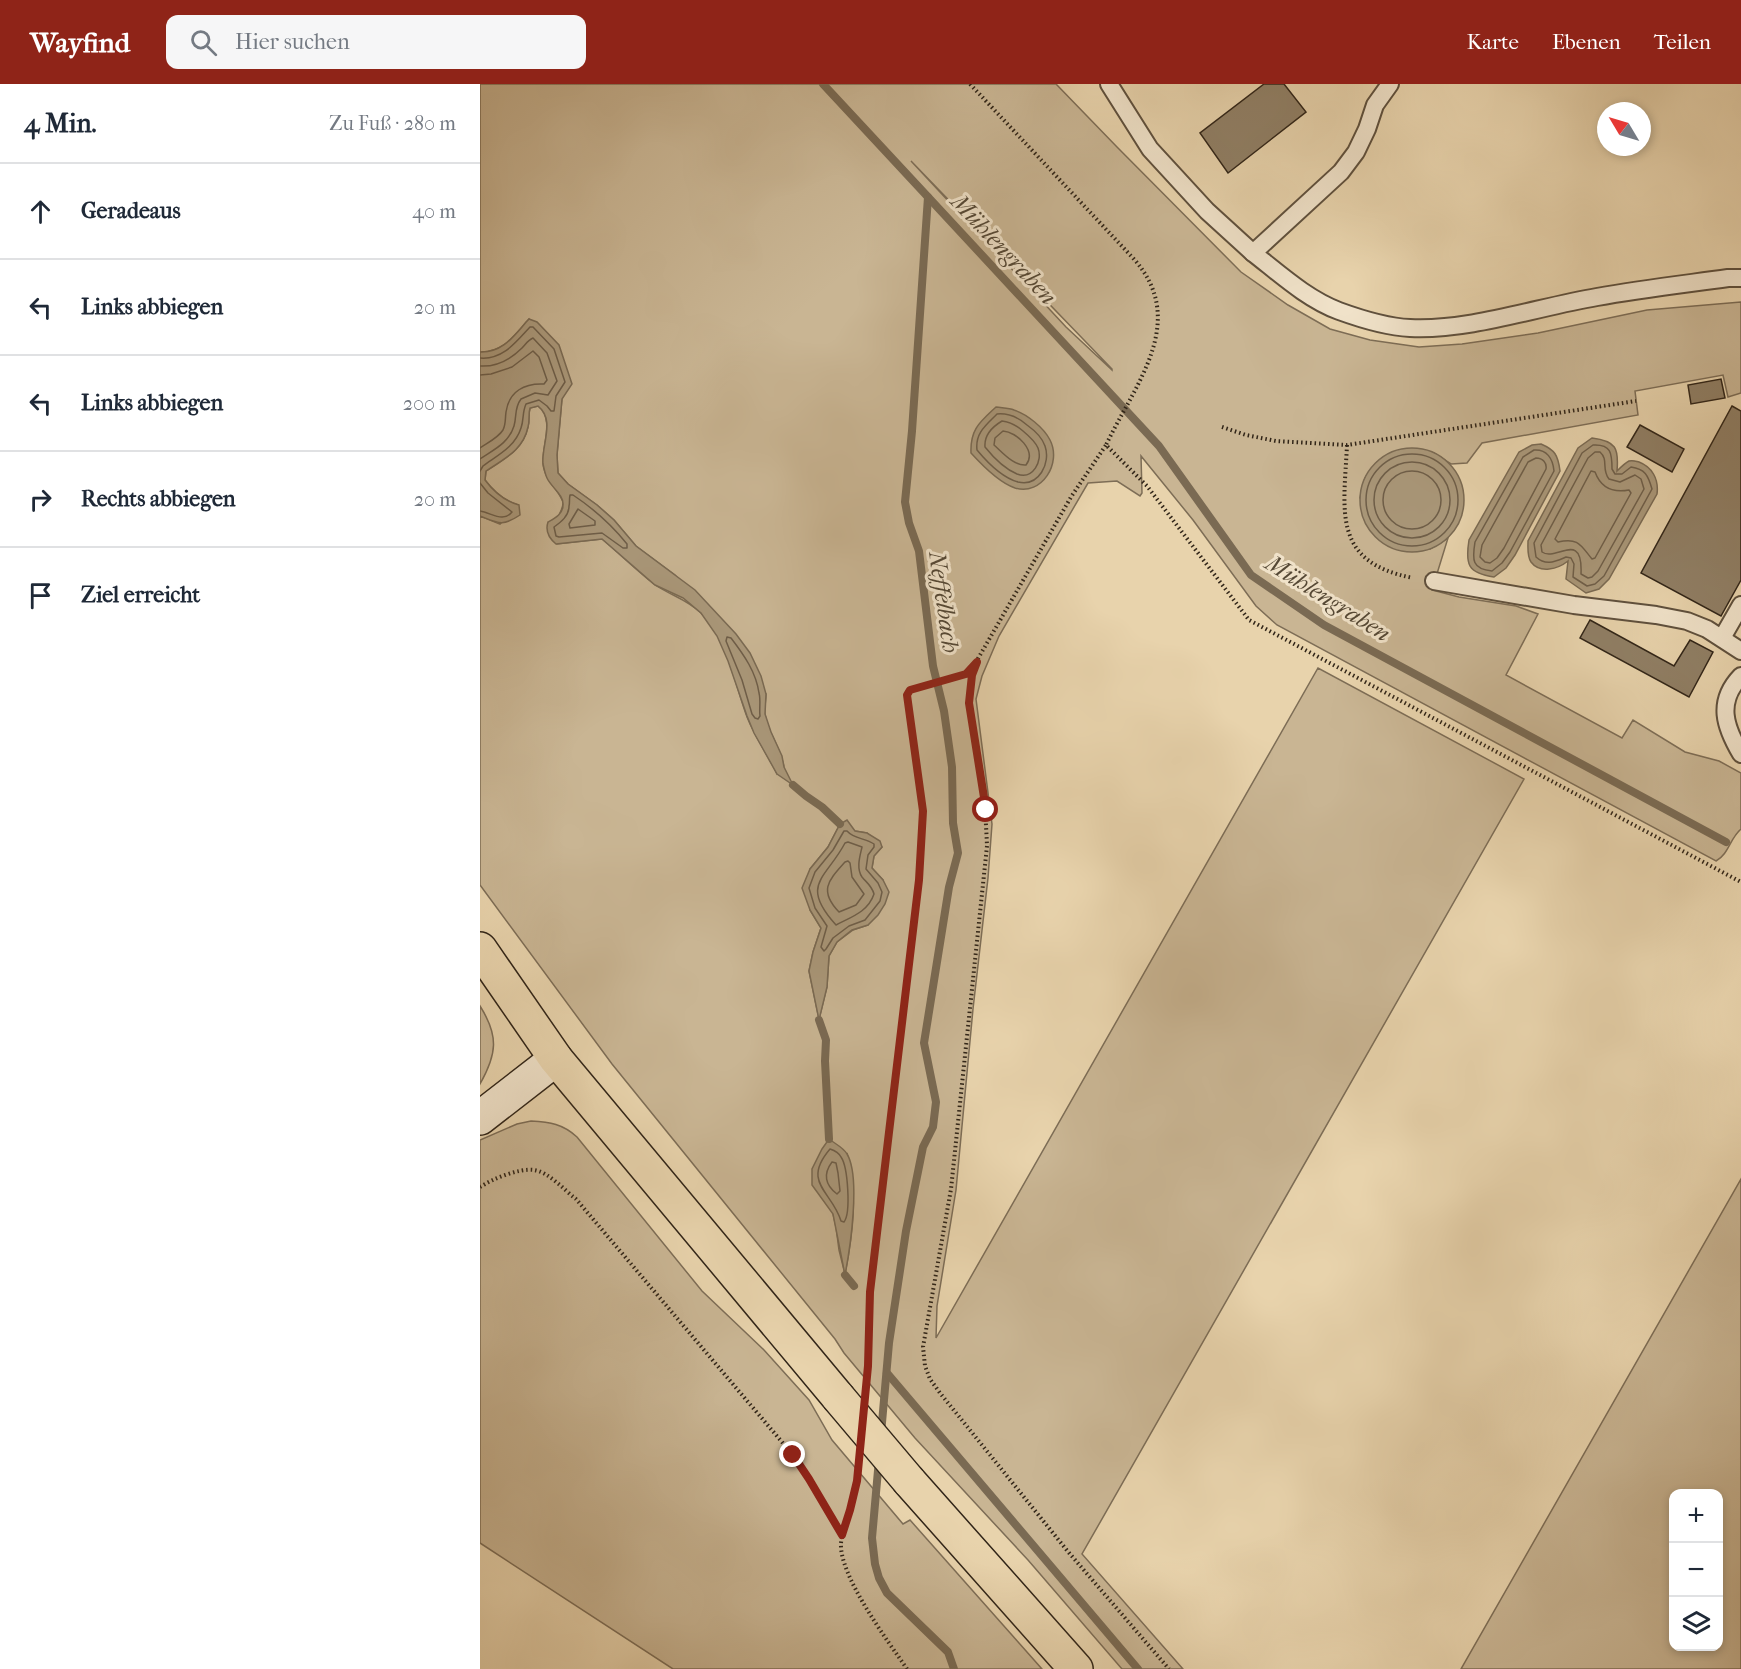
<!DOCTYPE html>
<html lang="de">
<head>
<meta charset="utf-8">
<style>
  :root { --surface:#fff; --page:#f6f6f7; --text:#1f2937; --muted:#747a83; --line:#e0e1e3; --accent:#8f2418 }
  body { margin:0; font-family:"IM FELL French Canon",serif; background:var(--page); color:var(--text) }
  .controls { position:absolute; right:18px; bottom:18px; display:grid; overflow:hidden; border-radius:12px; box-shadow:0 3px 9px #0003 }
  .controls button { width:54px; height:54px; display:grid; place-items:center; padding:0; border:0; border-bottom:2px solid var(--line); background:var(--surface); color:var(--text); font:30px sans-serif }
  .compass { position:absolute; left:1117px; top:18px; width:54px; height:54px; border-radius:50%; background:var(--surface); box-shadow:0 3px 9px #0003; rotate:308deg }
  .stop { position:absolute; width:18px; height:18px; margin:-14px; border:4px solid #8f2418; border-radius:50%; background:#fff }
  .stop.end { background:#8f2418; border-color:#fff; box-shadow:0 2px 6px #0008 }
  .list { margin:0; padding:0; list-style:none }
  h2 { display:flex; justify-content:space-between; align-items:center; height:78px; margin:0; padding:0 24px; font-size:26px }
  h2 small { font-size:20px; font-weight:400; color:var(--muted) }
  .list li { display:grid; grid-template-columns:39px 1fr auto; gap:18px; align-items:center; box-sizing:border-box; height:96px; padding:0 24px; border-top:2px solid var(--line) }
  .list b { display:block; font-size:22px; white-space:nowrap }
  .list em { font-size:20px; font-style:normal; color:var(--muted) }
  .icon { flex:none; width:33px; height:33px; fill:none; stroke:currentColor; stroke-width:2; stroke-linecap:round; stroke-linejoin:round }
  .map { position:relative; flex:none; width:1261px; height:1585px; overflow:hidden }
  header { display:flex; align-items:center; gap:36px; box-sizing:border-box; height:84px; padding:0 30px; background:var(--accent); color:#fff }
  header strong { font-size:28px }
  nav { display:flex; gap:33px; margin-inline-start:auto; font-size:21px }
  .search { width:420px; height:54px; background:var(--page); display:flex; align-items:center; gap:15px; box-sizing:border-box; padding:0 21px; border-radius:12px; color:var(--muted); font-size:22px }
  main { display:flex }
  aside { flex:1; background:var(--surface) }
  .map>svg:first-child { display:block }
</style>
</head>
<body>
<header>
<strong>Wayfind</strong>
<div class="search"><svg class="icon" aria-label="search" viewBox="0 0 24 24"><circle cx="10" cy="10" r="6"/><path d="M15 15l6 6"/></svg>Hier suchen</div>
<nav><a>Karte</a><a>Ebenen</a><a>Teilen</a></nav>
</header>
<main>
<aside>
<h2>4 Min.<small>Zu Fuß · 280 m</small></h2>
<ul class="list">
<li><svg class="icon" aria-label="ahead" viewBox="0 0 24 24"><path d="M12 20V5M6 11l6-6 6 6"/></svg><div><b>Geradeaus</b></div><em>40 m</em></li>
<li><svg class="icon" aria-label="left" viewBox="0 0 24 24"><path d="M17 20v-9H6M10 6l-5 5 5 5"/></svg><div><b>Links abbiegen</b></div><em>20 m</em></li>
<li><svg class="icon" aria-label="left" viewBox="0 0 24 24"><path d="M17 20v-9H6M10 6l-5 5 5 5"/></svg><div><b>Links abbiegen</b></div><em>200 m</em></li>
<li><svg class="icon" aria-label="right" viewBox="0 0 24 24"><path d="M7 20v-9h11M14 6l5 5-5 5"/></svg><div><b>Rechts abbiegen</b></div><em>20 m</em></li>
<li><svg class="icon" aria-label="arrive" viewBox="0 0 24 24"><path d="M6 21V4h12l-3 4 3 4H6"/></svg><div><b>Ziel erreicht</b></div></li>
</ul>
</aside>
<div class="map">
<svg width="1261" height="1585" viewBox="0 0 1261 1585">
  <rect width="100%" height="100%" fill="#e8d3ac"/>
  <filter id="stains"><feTurbulence type="fractalNoise" baseFrequency=".00333" numOctaves="4"/><feColorMatrix values="0 0 0 0 .2 0 0 0 0 .09 0 0 0 0 .02 0 0 0 .5 -.17"/></filter>
  <radialGradient id="worn" r=".72"><stop offset=".6" stop-color="#630" stop-opacity="0"/><stop offset="1" stop-color="#630" stop-opacity=".3"/></radialGradient>
  <g fill="#c9b593" stroke="#7d6d56" stroke-width="1.5" fill-rule="evenodd">
    <path d="M0,0H576L637,63L761,188L808,221L850,245L890,256L939,263L982,260L1058,249L1167,226L1261,218V309L1248,313L1243,291L1155,307L1158,331L1002,359L987,379L971,380L954,369L897,378L885,394L880,414L950,465L968,454L952,506L979,513L1036,522L1058,530L1026,591L1142,654L1153,636L1205,668L1239,677L1261,689V745C1250,754 1249,770 1236,777L797,541L776,522L713,436L661,372L662,409L660,412L637,397L608,399L519,552L502,592L496,615L512,740L508,794L493,925L476,1106L457,1222L456,1254L838,584L1044,695L602,1470L703,1585H642L548,1476L435,1354L364,1269L355,1255L132,980L0,801V432L20,440L38,421C24,417 14,408 5,396L6,387C23,376 43,366 48,343C50,337 48,331 50,324L58,322C75,336 62,360 63,379C64,397 82,409 83,419C83,425 80,427 79,432C76,440 77,451 77,460L122,455C139,469 156,486 174,500C189,511 207,515 221,529C248,556 254,598 267,633C275,653 288,671 297,690L304,683C301,664 288,649 285,630C284,624 286,617 286,610L195,491L156,462L134,436L117,421L88,400L78,389L77,371L82,314L49,235C35,250 24,269 0,268ZM431,77L632,285V286L586,243ZM360,740L375,747L387,749L402,763L394,772L392,784L403,796L388,841L373,846L357,858L349,872L347,903L339,935L329,887L333,868L341,844L330,826V785L348,763ZM367,1069C378,1109 373,1150 365,1190L359,1166L356,1143L353,1130Z"/>
    <path d="M0,922C19,952 17,970 0,1000Z"/>
    <path d="M51,1037C70,1038 83,1040 97,1053L222,1207L284,1266L329,1316L352,1356L423,1440L430,1436L562,1585H193L0,1459V1056L37,1040Z"/>
    <path d="M1261,1095V1585H981ZM1194,1410H1238V1562H1194Z"/>
  </g>
  <g fill="#aa987a" stroke="#7a6a53" stroke-width="1.5">
    <path d="M49,235L57,238L79,261L92,300L82,315L77,371L78,389L88,400L117,421L134,436L156,462L215,506L256,550L270,569L281,592L286,610L285,630L291,648L302,672L304,683L313,701L297,690L274,649L267,632L248,577L237,552L221,529L203,514L175,501L122,455L76,460C70,455 65,447 68,438C75,434 83,430 83,421C84,411 71,403 67,394C65,390 64,384 63,380C61,361 76,336 58,322L50,324C48,331 50,337 48,343C43,367 23,375 6,387L5,396C14,408 24,417 39,421L40,431C22,443 18,439 0,432V268C24,269 35,250 49,235Z"/>
    <path d="M516,323C522,324 529,324 534,326C547,330 564,344 570,356C582,379 562,412 535,404C520,399 501,380 491,369C490,345 500,338 516,323Z"/>
    <path d="M1112,354C1136,357 1139,364 1137,387C1140,384 1145,379 1149,377C1153,376 1155,377 1159,378C1172,383 1179,395 1177,410L1129,495L1119,505L1106,509L1086,495L1088,477C1078,485 1060,490 1051,478C1047,472 1048,464 1048,457L1098,364Z"/>
    <path d="M1061,360C1075,366 1078,371 1080,387L1035,471L1026,484L1014,493C988,489 985,481 989,456L1039,368L1052,361Z"/>
    <circle cx="932" cy="416" r="52"/>
    <path d="M367,736L375,747L387,749L400,757L402,763L394,772L392,784L403,796L409,808L405,820L398,831L388,841L372,846L357,858L349,872L347,903L339,936L329,887L333,868L341,844L330,826L322,804L330,785L348,763L360,740Z"/>
    <path d="M349,1055C354,1059 364,1064 367,1070C381,1093 370,1165 365,1191L353,1130L332,1101V1085L342,1065Z"/>
  </g>
  <g fill="none" stroke-linecap="round" stroke-linejoin="round">
    <g stroke="#6e5e49" stroke-width="1.5">
      <path d="M0,274C23,276 36,258 50,243H53L74,265L85,298L76,312L74,327H71L67,322L59,316L46,320C42,329 44,336 41,344C35,363 18,371 3,382L0,387"/>
      <path d="M0,282C16,283 31,275 42,264C46,260 48,256 53,254L67,269L77,297L68,311L55,309L41,315C34,324 37,332 34,342C29,359 13,366 0,375"/>
      <path d="M0,291L11,290L32,283L53,267L59,273L67,296L64,300C45,299 29,307 26,328C25,335 26,340 23,346C18,354 7,359 0,364"/>
      <path d="M517,330C529,329 538,333 547,341C554,346 562,353 565,362C571,379 559,403 538,398C523,394 507,378 497,366C495,349 506,341 517,330Z"/>
      <path d="M522,337C530,338 536,341 543,347C549,352 555,357 558,364C563,377 553,396 537,390C525,385 513,373 505,363C504,351 512,343 522,337Z"/>
      <path d="M523,347C537,348 557,367 546,381C534,382 523,369 514,361L515,354Z"/>
      <path d="M1113,361C1131,360 1132,369 1132,385L1135,390H1142L1151,383C1165,385 1168,391 1172,405L1124,492L1115,500L1107,502L1093,493L1094,480L1091,474L1086,473C1074,478 1066,482 1056,473L1054,459L1102,369Z"/>
      <path d="M1054,366C1067,365 1073,375 1074,387L1030,468L1022,479L1012,487C992,485 992,476 995,458L1043,373Z"/>
      <path d="M1120,368C1129,376 1121,385 1129,395L1140,398L1155,391L1161,395L1164,405L1118,487L1112,493L1108,494L1101,490C1103,445 1076,478 1062,468L1061,461L1108,374L1115,368Z"/>
      <circle cx="932" cy="416" r="46"/>
      <path d="M1056,374C1063,374 1067,379 1066,385L1024,464L1017,474L1010,479L1005,478L1000,473L1002,461L1048,378Z"/>
      <circle cx="932" cy="416" r="38"/>
      <path d="M1111,387L1115,388C1121,404 1133,409 1149,406L1151,409L1115,474L1112,475C1101,462 1099,453 1078,458L1075,455Z"/>
      <circle cx="932" cy="416" r="29"/>
      <path d="M0,399L8,409L32,428C23,439 12,429 0,427"/>
      <path d="M90,411H93C114,425 131,440 147,460V464H143L122,449L79,453L76,452L74,443C81,438 89,432 89,422C90,418 89,415 90,411Z"/>
      <path d="M98,425L115,437V441L90,444L89,440Z"/>
      <path d="M247,553L251,554C264,571 276,588 279,609C281,616 279,625 280,632L278,635L275,634L272,630L262,596L246,557Z"/>
      <path d="M364,747H367C374,755 385,754 394,760V763L388,771L386,785L398,799L402,808L400,817L385,836L369,842L353,854L346,865L344,867L341,863L347,842L335,824L329,804L335,788L353,766Z"/>
      <path d="M368,758L382,763C380,772 376,784 382,793C387,799 392,802 394,810C388,828 371,833 356,841C319,800 346,795 365,759Z"/>
      <path d="M368,777L370,779L372,793L384,810L376,821L359,828C338,806 349,796 365,778Z"/>
      <path d="M350,1065C353,1066 359,1069 361,1073C368,1083 371,1129 364,1138L361,1137C352,1107 321,1099 350,1065Z"/>
      <path d="M352,1078L356,1079L358,1089L360,1107L357,1110C345,1101 343,1090 352,1078Z"/>
    </g>
    <g stroke="#7a6a53" stroke-width="8">
      <path d="M343,0L448,113L432,347L425,418L429,439L439,467L453,582L464,627L472,683L473,739L478,769L469,803L444,959L456,1018L453,1043L443,1063L426,1147L409,1259L401,1350"/>
      <path d="M448,113L679,362L771,491L844,541L1246,758"/>
      <path d="M313,701L326,712L342,723L360,740"/>
      <path d="M339,936L346,956L345,977L349,1055"/>
      <path d="M365,1191L374,1202"/>
      <path d="M407,1289L658,1585"/>
      <path d="M399,1375L392,1454L395,1480L399,1494L407,1509L468,1568L474,1585"/>
    </g>
  </g>
  <g fill="#907f65" stroke="#312518" stroke-width="1.5">
    <path d="M784,0H804L826,28L748,89L720,49Z"/>
    <path d="M1241,295L1245,314L1211,320L1208,301Z"/>
    <path d="M1252,322L1261,327V496L1241,532L1161,489Z"/>
    <path d="M1160,341L1204,365L1192,388L1147,363Z"/>
    <path d="M1110,536L1194,582L1210,556L1233,568L1209,613L1100,554Z"/>
  </g>
  <g fill="none" stroke-linecap="round" stroke-linejoin="round">
    <g stroke="#5f503d" stroke-width="20">
      <g id="lane">
        <path d="M629,0L670,65L727,127L773,169"/>
        <path d="M910,0L895,21L887,45L876,68L861,88L773,169C800,190 827,215 859,227C881,235 906,243 930,244C989,247 1058,223 1117,213C1161,205 1205,200 1248,194H1261"/>
        <path d="M954,497L1094,521L1176,531L1207,537L1227,545L1261,567"/>
        <path d="M1242,554L1261,521"/>
        <path d="M1261,592C1236,618 1245,643 1261,670"/>
      </g>
    </g>
    <g stroke="#312518" stroke-width="36">
      <path id="secondary" d="M0,1034L76,975"/>
    </g>
    <g stroke="#312518" stroke-width="36">
      <g id="primary">
        <path d="M0,865L76,975L358,1313"/>
        <path d="M429,1397L596,1585"/>
      </g>
    </g>
    <g stroke="#312518" stroke-width="4" stroke-dasharray="1.5 3" stroke-linecap="butt">
      <path d="M490,0L653,174C710,237 655,300 626,361L667,402L769,536L1261,798"/>
      <path d="M742,343L766,351L796,357L867,361L1156,317"/>
      <path d="M867,361C864,427 851,478 933,494"/>
      <path d="M495,584C482,614 495,653 500,684C504,710 506,736 507,762L471,1105L443,1263L445,1282L450,1295L460,1309L590,1470L689,1585"/>
      <path d="M0,1103C12,1095 39,1084 54,1086C69,1088 84,1106 96,1115L313,1371L329,1394L362,1451"/>
      <path d="M386,1301L390,1208L439,796L443,727L427,608L430,606L486,590L492,585L591,413L626,361"/>
      <path d="M378,1383C377,1398 374,1413 369,1428C366,1438 362,1449 361,1459C359,1492 408,1557 427,1585"/>
    </g>
    <use href="#lane" stroke="#f0e2c9" stroke-width="16"/>
    <use href="#secondary" stroke="#f0e2c9" stroke-width="33"/>
    <use href="#primary" stroke="#e8d3ac" stroke-width="33"/>
    <g stroke="#312518" stroke-width="36" stroke-linecap="butt">
      <path id="primary-bridge" d="M358,1313L429,1397"/>
    </g>
    <use href="#primary-bridge" stroke="#e8d3ac" stroke-width="33"/>
  </g>
  <g fill="none" stroke-linecap="round" stroke-linejoin="round">
    <path stroke="#8f2418" stroke-width="8" d="M313,1371L329,1395L362,1451L370,1426L377,1397L388,1282L390,1208L439,796L443,727L427,611L430,606L486,590L497,578L492,591L489,619L506,726"/>
  </g>
  <g text-anchor="middle" stroke-width="6" stroke-linejoin="round" paint-order="stroke">
    <g font-size="24" font-style="italic" fill="#554835" stroke="#f0e2c9">
      <text transform="translate(524 165) rotate(47)" y="8">Mühlengraben</text>
      <text transform="translate(848 514) rotate(32)" y="8">Mühlengraben</text>
      <text transform="translate(464 518) rotate(82)" y="8">Neffelbach</text>
    </g>
  </g>
  <rect width="100%" height="100%" filter="url(#stains)"/>
  <rect width="100%" height="100%" fill="url(#worn)"/>
</svg>
<div class="controls">
<button>+</button>
<button>−</button>
<button><svg class="icon" aria-label="layers" viewBox="0 0 24 24"><path d="M12 4l9 5-9 5-9-5zM3 14l9 5 9-5"/></svg></button>
</div>
<svg class="compass" viewBox="-18 -18 36 36"><path d="M0-13l5 13h-10z" fill="#e53935"/><path d="M0 13l5-13h-10z" fill="#747a83"/></svg>
<div class="stop" style="left:506px;top:726px"></div>
<div class="stop end" style="left:313px;top:1371px"></div>
</div>
</main>
</body>
</html>
